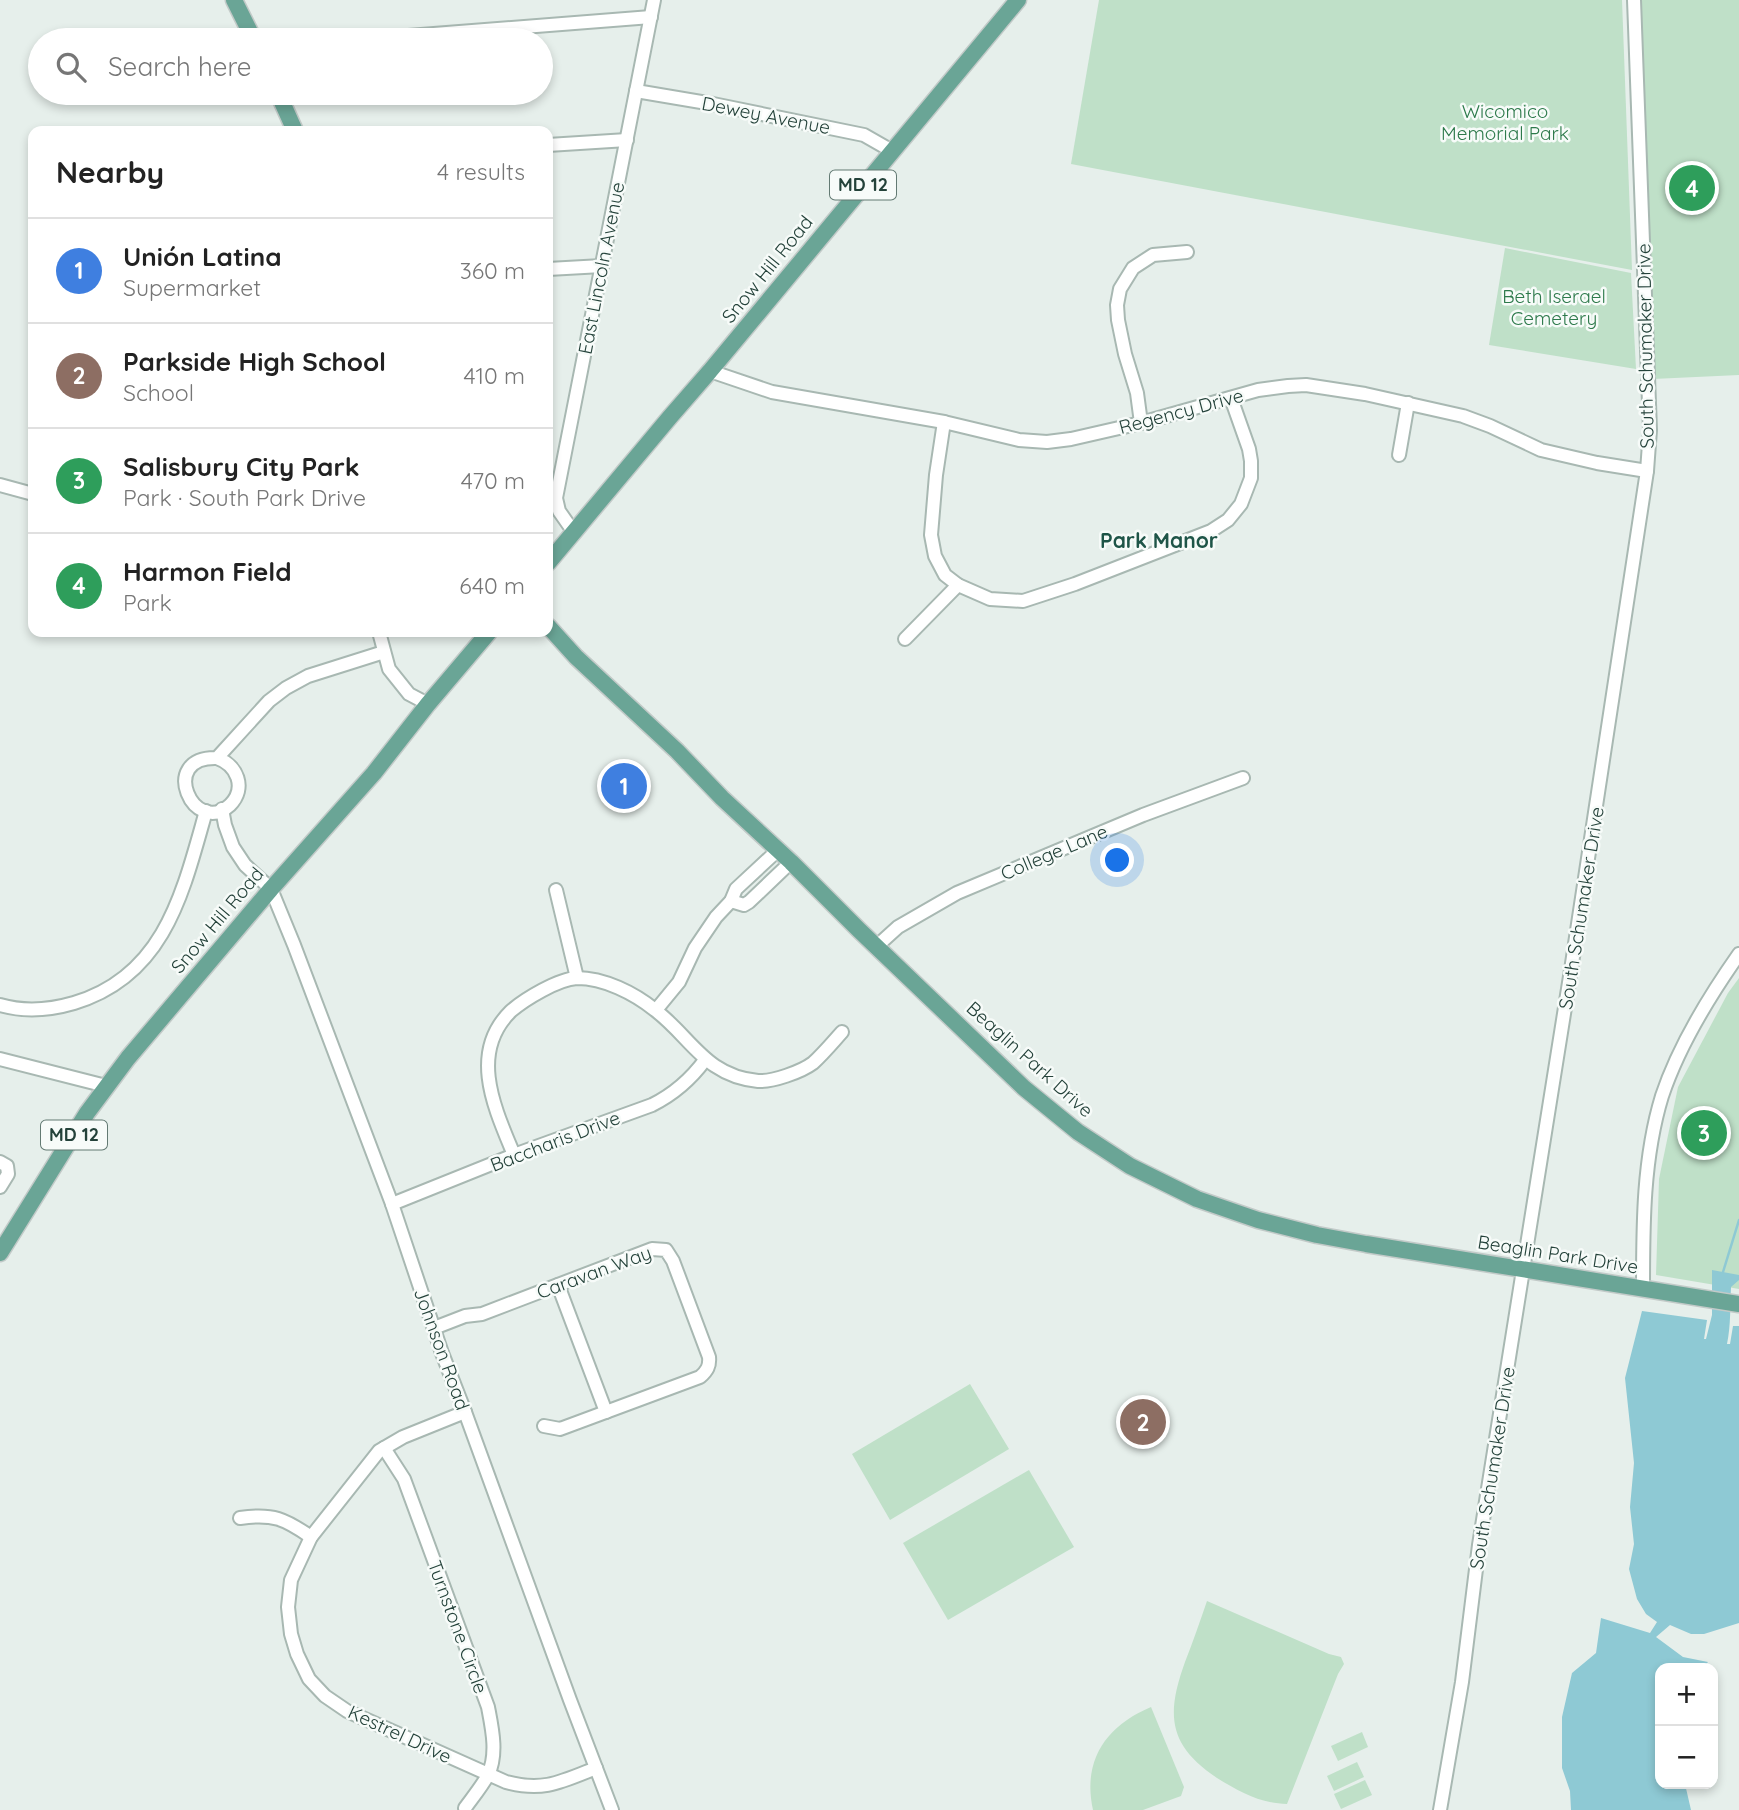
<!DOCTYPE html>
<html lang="en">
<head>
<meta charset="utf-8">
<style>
  :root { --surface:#fff; --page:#f2f2f2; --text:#222; --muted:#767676; --line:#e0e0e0; --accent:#0f766e }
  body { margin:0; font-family:Quicksand,sans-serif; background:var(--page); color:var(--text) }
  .controls { position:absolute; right:21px; bottom:21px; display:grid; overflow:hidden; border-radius:14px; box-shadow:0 4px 10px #0003 }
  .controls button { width:63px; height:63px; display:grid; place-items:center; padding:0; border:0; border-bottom:2px solid var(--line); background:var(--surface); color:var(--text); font:35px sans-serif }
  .you { position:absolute; left:1118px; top:861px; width:24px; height:24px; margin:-18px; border:5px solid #fff; border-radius:50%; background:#1a73e8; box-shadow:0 0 0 10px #1a73e833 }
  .badge { display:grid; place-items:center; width:46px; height:46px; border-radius:50%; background:var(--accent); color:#fff; font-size:23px; font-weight:700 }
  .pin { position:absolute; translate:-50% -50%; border:4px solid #fff; box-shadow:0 2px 7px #0006 }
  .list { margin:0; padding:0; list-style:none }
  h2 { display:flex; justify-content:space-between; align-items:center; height:91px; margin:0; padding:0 28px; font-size:30px }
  h2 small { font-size:23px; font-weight:400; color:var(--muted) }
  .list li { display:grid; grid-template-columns:46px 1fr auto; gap:21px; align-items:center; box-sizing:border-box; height:105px; padding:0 28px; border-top:2px solid var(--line) }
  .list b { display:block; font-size:26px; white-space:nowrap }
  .list p { margin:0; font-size:23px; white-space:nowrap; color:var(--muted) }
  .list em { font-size:23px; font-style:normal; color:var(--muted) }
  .icon { flex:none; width:38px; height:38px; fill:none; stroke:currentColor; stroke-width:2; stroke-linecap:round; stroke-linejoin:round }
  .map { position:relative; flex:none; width:1739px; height:1810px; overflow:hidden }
  .search { position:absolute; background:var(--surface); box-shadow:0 4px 10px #0003; left:28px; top:28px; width:525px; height:77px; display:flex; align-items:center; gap:18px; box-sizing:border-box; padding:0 24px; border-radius:38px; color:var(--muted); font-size:26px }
  .panel { position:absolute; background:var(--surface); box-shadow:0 4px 10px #0003; left:28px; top:126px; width:525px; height:511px; border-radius:14px }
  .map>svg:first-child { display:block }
</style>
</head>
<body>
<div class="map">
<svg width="1739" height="1810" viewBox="0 0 1739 1810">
  <rect width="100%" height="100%" fill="#e6efeb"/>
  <g fill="#bfe0c8">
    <path d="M1099,0H1622L1632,270L1071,164Z"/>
    <path d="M1635,0H1739V375L1653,379Z"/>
    <path d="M1505,248L1631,273L1636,369L1489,345Z"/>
    <path d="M1739,978V1289L1656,1275L1659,1179L1678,1087L1728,993Z"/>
    <path d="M970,1384L1009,1449L890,1520L852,1454Z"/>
    <path d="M1029,1470L1074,1547L948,1620L903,1543Z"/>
    <path d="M1207,1601L1329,1654L1341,1657L1344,1664L1338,1674L1287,1804C1259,1803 1240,1792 1217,1778C1168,1745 1166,1715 1185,1662C1193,1642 1200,1621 1207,1601Z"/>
    <path d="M1151,1707L1184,1787L1181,1796L1143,1810H1093C1082,1760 1106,1726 1151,1707Z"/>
    <path d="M1362,1732L1368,1747L1338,1761L1331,1746Z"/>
    <path d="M1357,1762L1364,1777L1334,1791L1327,1776Z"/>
    <path d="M1365,1780L1372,1795L1341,1809L1334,1794Z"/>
  </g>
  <path fill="#8ec9d4" d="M1712,1270L1739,1275V1280L1731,1287C1730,1306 1731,1325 1727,1344H1730L1733,1326H1739V1623L1704,1634H1691L1670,1625L1656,1637L1683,1657L1708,1662L1703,1668H1660V1784H1685L1691,1810H1571L1570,1791L1562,1768V1717L1572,1673L1596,1653L1601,1618L1650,1633L1657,1622L1646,1614L1637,1599L1629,1569L1634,1544L1630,1507L1634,1463L1625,1378L1642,1311L1707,1320L1704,1339H1706L1712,1315Z"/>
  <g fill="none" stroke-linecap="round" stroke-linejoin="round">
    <path stroke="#8ec9d4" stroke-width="2.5" d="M1723,1272L1739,1220"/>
    <g stroke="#a8b8b2" stroke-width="16">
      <g id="minor">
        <path d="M357,40L651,17"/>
        <path d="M636,91L713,104L864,135L892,151"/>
        <path d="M548,145L627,140"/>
        <path d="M548,269L602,266"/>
        <path d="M710,371L772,392L944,422L1019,440L1047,442L1071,439L1141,423L1258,390L1288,386L1306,385L1365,394L1463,416L1490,426L1541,450L1597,463L1647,471"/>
        <path d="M944,422L936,475L931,535L935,556L945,575L958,585L990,599L1023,601L1075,584L1211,531L1228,520L1241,504L1251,478V461L1249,449L1231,398"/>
        <path d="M1141,423L1137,393L1125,354L1118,320L1117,305L1120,289L1133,268L1153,255L1187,252"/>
        <path d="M1399,455L1408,403"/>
        <path d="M0,485L33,494"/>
        <path d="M573,531L559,511L556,498L654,0"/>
        <path d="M379,632L389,669L409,694L428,704"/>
        <path d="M905,639L958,585"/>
        <path d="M217,758C237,765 247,788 230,805C194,838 157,756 217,758L269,701L286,688L308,676L384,652"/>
        <path d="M222,809L225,825L233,847L245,865L271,889L294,945L392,1204L442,1353L465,1412L570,1700L612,1810"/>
        <path d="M556,890L577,978"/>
        <path d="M731,901L744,905L749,902L791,862"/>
        <path d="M877,946L898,927L957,893L1143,815L1243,778"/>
        <path d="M0,1005C24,1012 50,1010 74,1003C165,976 183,892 206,811"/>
        <path d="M656,1010L679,982L695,948L716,917L731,901L736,889L778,850"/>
        <path d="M0,1059L106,1086"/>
        <path d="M514,1155C495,1109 468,1053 511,1011C525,999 558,979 577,978C604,978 634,993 655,1010C691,1037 705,1076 758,1081C772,1082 801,1072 813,1063C823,1054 833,1042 842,1032"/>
        <path d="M0,1162L7,1166L8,1174L0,1187"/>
        <path d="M392,1204L514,1155L652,1105C674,1094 691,1079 705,1060"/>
        <path d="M558,1285L606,1412"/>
        <path d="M1643,1289C1643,1225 1643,1158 1662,1096C1679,1045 1708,998 1739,954"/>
        <path d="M434,1328L465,1316L482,1314L652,1249L666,1250L673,1261L709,1357C710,1366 707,1371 700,1377L560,1429L544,1426"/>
        <path d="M465,1412L403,1437L379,1451L311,1537L291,1580L288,1607L291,1634L297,1654L309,1679L325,1696L347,1711L506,1782C543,1792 561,1782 596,1768"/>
        <path d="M384,1448L404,1479L488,1707C492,1728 498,1754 488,1775C482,1786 473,1797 465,1808"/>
        <path d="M240,1518C273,1513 285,1519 311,1537"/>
        <path d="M1440,1810L1462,1682L1479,1545L1571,970L1647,471L1650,430L1634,0"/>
      </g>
    </g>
    <g stroke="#c2cac8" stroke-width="19">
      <g id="major">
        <path d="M234,0L254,40"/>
        <path d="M278,93L295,131"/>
        <path d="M548,563L670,417L710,371L1018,0"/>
        <path d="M548,626L576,657L677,751L722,798L791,862L859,930L1024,1088L1078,1132L1130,1166L1197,1199L1258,1220L1317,1235L1366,1244L1739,1304"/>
        <path d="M0,1253L87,1113L128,1058L271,889L374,773L428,704L489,632"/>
      </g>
    </g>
    <use href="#minor" stroke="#fff" stroke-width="12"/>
    <use href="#major" stroke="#6aa596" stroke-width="16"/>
  </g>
  <g text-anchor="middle" stroke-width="5" stroke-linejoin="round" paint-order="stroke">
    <g fill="#f7fbf9" stroke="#637a73" stroke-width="2">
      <rect x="830" y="170.5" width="66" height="29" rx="5"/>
      <rect x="41" y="1120.5" width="66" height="29" rx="5"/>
    </g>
    <g font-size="18" font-weight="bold" fill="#24423a">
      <text x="863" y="191">MD 12</text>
      <text x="74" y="1141">MD 12</text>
    </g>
    <g font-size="19" fill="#2d7a4b" stroke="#f7fbf9">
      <text x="1505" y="118">Wicomico<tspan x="1505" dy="22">Memorial Park</tspan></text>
      <text x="1554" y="303">Beth Iserael<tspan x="1554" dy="22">Cemetery</tspan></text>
    </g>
    <g font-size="19" fill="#24423a" stroke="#f7fbf9">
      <text transform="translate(766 115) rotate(11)" y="7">Dewey Avenue</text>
      <text transform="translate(601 268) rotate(-79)" y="7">East Lincoln Avenue</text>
      <text transform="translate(767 269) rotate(-51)" y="7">Snow Hill Road</text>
      <text transform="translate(1645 346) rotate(-91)" y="7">South Schumaker Drive</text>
      <text transform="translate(1181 411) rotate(-15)" y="7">Regency Drive</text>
      <text transform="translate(1054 852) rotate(-23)" y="7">College Lane</text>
      <text transform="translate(1581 908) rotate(-81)" y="7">South Schumaker Drive</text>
      <text transform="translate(217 920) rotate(-50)" y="7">Snow Hill Road</text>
      <text transform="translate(1030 1059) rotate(42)" y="7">Beaglin Park Drive</text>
      <text transform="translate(555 1141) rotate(-21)" y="7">Baccharis Drive</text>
      <text transform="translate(1558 1254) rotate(9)" y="7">Beaglin Park Drive</text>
      <text transform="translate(594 1272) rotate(-20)" y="7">Caravan Way</text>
      <text transform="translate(442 1349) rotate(70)" y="7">Johnson Road</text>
      <text transform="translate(1492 1468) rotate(-81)" y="7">South Schumaker Drive</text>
      <text transform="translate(458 1627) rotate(70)" y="7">Turnstone Circle</text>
      <text transform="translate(400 1734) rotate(25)" y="7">Kestrel Drive</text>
    </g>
    <g font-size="21" font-weight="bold" fill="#1f5548" stroke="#f7fbf9">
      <text x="1159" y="548">Park Manor</text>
    </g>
  </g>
</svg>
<div class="controls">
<button>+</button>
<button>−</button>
</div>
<div class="you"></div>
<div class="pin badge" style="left:624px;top:786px;background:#3f7fe0">1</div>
<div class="pin badge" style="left:1143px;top:1422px;background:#8d6e63">2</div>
<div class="pin badge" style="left:1704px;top:1133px;background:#2e9e5b">3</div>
<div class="pin badge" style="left:1692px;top:188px;background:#2e9e5b">4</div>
<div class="search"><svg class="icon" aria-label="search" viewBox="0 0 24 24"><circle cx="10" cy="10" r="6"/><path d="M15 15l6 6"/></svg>Search here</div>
<section class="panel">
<h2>Nearby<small>4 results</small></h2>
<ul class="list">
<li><span class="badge" style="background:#3f7fe0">1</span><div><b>Unión Latina</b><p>Supermarket</p></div><em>360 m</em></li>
<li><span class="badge" style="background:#8d6e63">2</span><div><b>Parkside High School</b><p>School</p></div><em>410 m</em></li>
<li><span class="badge" style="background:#2e9e5b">3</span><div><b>Salisbury City Park</b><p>Park · South Park Drive</p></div><em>470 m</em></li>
<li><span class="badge" style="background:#2e9e5b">4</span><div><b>Harmon Field</b><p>Park</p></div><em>640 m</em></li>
</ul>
</section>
</div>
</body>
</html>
